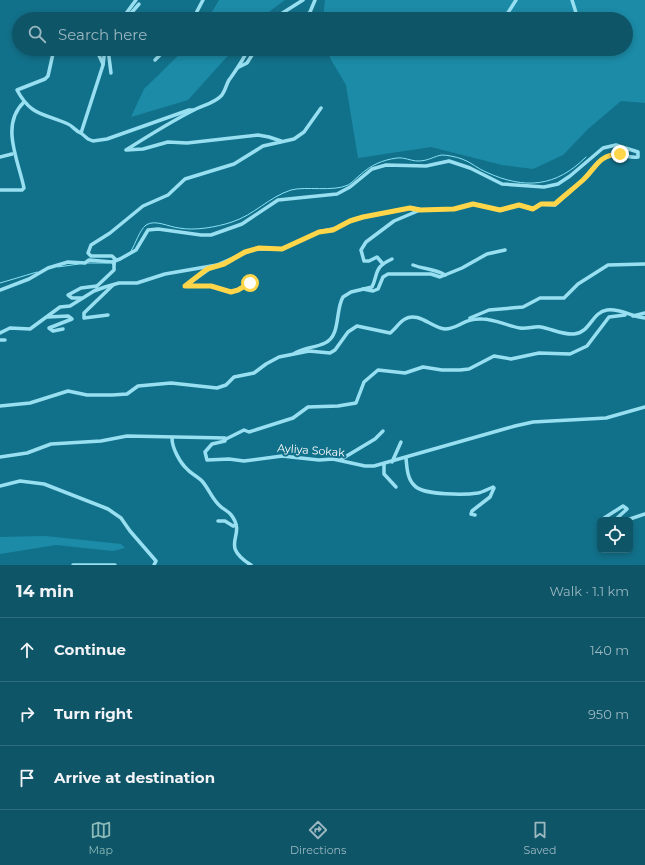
<!DOCTYPE html>
<html lang="en">
<head>
<meta charset="utf-8">
<style>
  :root { --surface:#0e5568; --page:#1c5e71; --text:#f1f3f6; --muted:#9bb7c0; --line:#2e6b7c; --accent:#8bbbb9 }
  body { margin:0; font-family:Montserrat,sans-serif; background:var(--page); color:var(--text) }
  .controls { position:absolute; right:12px; bottom:12px; display:grid; overflow:hidden; border-radius:6px; box-shadow:0 2px 6px #0003 }
  .controls button { width:36px; height:36px; display:grid; place-items:center; padding:0; border:0; border-bottom:1px solid var(--line); background:var(--surface); color:var(--text); font:20px sans-serif }
  .stop { position:absolute; width:12px; height:12px; margin:-9px; border:3px solid #ffd54a; border-radius:50%; background:#fff }
  .stop.end { background:#ffd54a; border-color:#fff; box-shadow:0 1px 4px #0008 }
  .list { margin:0; padding:0; list-style:none }
  h2 { display:flex; justify-content:space-between; align-items:center; height:52px; margin:0; padding:0 16px; font-size:17px }
  h2 small { font-size:13px; font-weight:400; color:var(--muted) }
  .list li { display:grid; grid-template-columns:26px 1fr auto; gap:12px; align-items:center; box-sizing:border-box; height:64px; padding:0 16px; border-top:1px solid var(--line) }
  .list b { display:block; font-size:15px; white-space:nowrap }
  .list em { font-size:13px; font-style:normal; color:var(--muted) }
  .icon { flex:none; width:22px; height:22px; fill:none; stroke:currentColor; stroke-width:2; stroke-linecap:round; stroke-linejoin:round }
  .map { position:relative; flex:none; width:645px; height:565px; overflow:hidden }
  .search { position:absolute; background:var(--surface); box-shadow:0 2px 6px #0003; left:12px; right:12px; top:12px; height:44px; display:flex; align-items:center; gap:10px; box-sizing:border-box; padding:0 14px; border-radius:22px; color:var(--muted); font-size:15px }
  .sheet { height:244px; background:var(--surface) }
  nav { display:flex; justify-content:space-around; align-items:center; box-sizing:border-box; height:56px; border-top:1px solid var(--line); background:var(--surface); font-size:11px; color:var(--muted) }
  nav a { display:grid; justify-items:center; gap:2px }
  nav .on { color:var(--accent) }
  .map>svg:first-child { display:block }
</style>
</head>
<body>
<div class="map">
<svg width="645" height="565" viewBox="0 0 645 565">
  <rect width="100%" height="100%" fill="#12718a"/>
  <g fill="#1c8ba7">
    <path d="M219,0H285L270,11L262,19H208Z"/>
    <path d="M325,0H645V103L621,101L588,129L563,155L533,169L502,165L431,147L358,158L346,85L330,58L329,49H626V19H323Z"/>
    <path d="M185,49H234L188,100L131,117L144,89Z"/>
    <path d="M45,536L121,544L125,548L113,551L56,545L0,554V537Z"/>
  </g>
  <g fill="none" stroke-linecap="round" stroke-linejoin="round">
    <g stroke="#89e1f4" stroke-width="1">
      <path d="M131,251C136,243 139,231 146,225C155,219 169,227 179,228C195,231 217,227 232,222C254,215 269,197 291,190C306,186 333,192 348,185C352,183 356,178 360,175C371,165 382,160 397,158C404,157 411,161 418,161C429,161 434,156 442,155C447,155 457,157 462,159C471,162 478,169 486,172C525,190 556,187 586,157"/>
      <path d="M88,263H108"/>
      <path d="M58,267L79,264"/>
      <path d="M0,283L37,272"/>
    </g>
    <g stroke="#98e0f1" stroke-width="3.5">
      <path d="M572,0L578,19"/>
      <path d="M122,19L136,0"/>
      <path d="M126,19L139,4"/>
      <path d="M193,19L203,0"/>
      <path d="M273,19L303,0"/>
      <path d="M302,19L310,12L315,0"/>
      <path d="M504,19L516,0"/>
      <path d="M54,49L48,76L45,79L17,90C31,116 43,113 68,124C73,126 75,131 81,133L103,65L105,49"/>
      <path d="M96,49L103,64"/>
      <path d="M108,49L111,73"/>
      <path d="M248,49C243,61 236,70 229,80C226,85 225,92 221,96C213,104 203,105 194,110C170,122 148,136 126,150L143,149L168,142L187,143L258,135L269,137L281,141"/>
      <path d="M155,60L166,49"/>
      <path d="M239,67L247,63L252,55"/>
      <path d="M81,133L88,139L93,141L107,139L189,110H193"/>
      <path d="M0,157L12,154"/>
      <path d="M0,190H22L24,188C18,159 0,125 24,102"/>
      <path d="M115,259L112,256H91L88,253L91,245L110,233L143,206L168,195L185,179L234,164L263,146L294,139L304,132L321,108"/>
      <path d="M413,265C423,269 435,269 445,275"/>
      <path d="M212,267L185,286H211L231,292L238,290L250,283"/>
      <path d="M96,287L114,270V264"/>
      <path d="M363,289L373,291L378,289L383,277L388,274H431L440,277L462,268L487,254L505,250"/>
      <path d="M0,290L29,279L48,268L68,262L85,263L89,260L112,262L120,259L136,250L148,230L158,229L201,235H211L242,224L278,200L337,194L350,187L372,169L386,165L426,166L449,161L470,168L502,184L544,187L558,184L570,176L603,148L616,145L638,152V157C629,159 620,152 611,155C597,158 592,171 583,180C574,188 564,196 555,205L541,204L533,209L519,205L501,210L473,204L454,209L420,210L394,221L366,242L361,250L364,261H369L377,257L383,264"/>
      <path d="M81,298H72L68,295L81,288L97,286"/>
      <path d="M108,315L84,318V313L113,285"/>
      <path d="M633,316L645,313"/>
      <path d="M48,317L68,316L72,319L49,328L53,331L63,329"/>
      <path d="M470,318L489,310L523,307L540,298H564L578,284L608,265L645,264"/>
      <path d="M0,333L10,328L30,329L60,307L70,306L94,291L105,287L119,283H137L165,274L217,265L254,249H282L319,232L337,228L354,219L410,208L419,209"/>
      <path d="M0,340H5"/>
      <path d="M295,353C305,347 315,348 325,343C341,336 335,310 343,297L351,292L372,287C379,272 373,268 392,259"/>
      <path d="M0,406L30,403L68,391L87,395H112L127,394L138,386L171,383L217,388L226,385L234,377L254,373L266,364L279,357L309,351L330,353L335,350L348,332L357,326L390,333C396,329 399,322 405,319C418,311 432,328 445,329C458,329 464,318 482,319C495,319 507,326 520,328C527,329 535,326 541,327C552,329 563,335 574,334C590,333 592,312 607,310C620,308 632,317 645,318"/>
      <path d="M172,438C172,448 180,463 188,470C192,474 198,477 202,481C209,489 212,499 220,506C224,510 229,511 232,516C247,537 218,544 251,565"/>
      <path d="M226,439L244,430L249,432L293,418L308,407L338,406L356,403L364,382L378,370L405,373L423,367L442,370H460L469,369L494,356L511,359L539,353L570,354L587,346L609,317L625,315"/>
      <path d="M0,457L27,453L51,444L101,441L127,436L225,438V441L212,444L205,452L207,460L229,459L244,461L282,456L319,460L333,459L365,466H374L515,426L533,422L606,418L645,407"/>
      <path d="M406,458C407,468 407,480 416,487C426,495 465,495 478,493C483,492 488,489 493,487L494,488L490,497L472,511L471,514L475,515"/>
      <path d="M340,460L375,439L383,431"/>
      <path d="M392,462L401,442"/>
      <path d="M384,464V474L396,487"/>
      <path d="M0,486L20,481L44,484L108,509L121,518L130,531L156,561L154,565"/>
      <path d="M601,520L623,506L627,509L615,520"/>
      <path d="M627,520L645,514"/>
      <path d="M218,521H225L233,526L236,525"/>
      <path d="M73,565H115"/>
    </g>
    <path stroke="#98e0f1" stroke-width="3.5" d="M114,264L115,259"/>
  </g>
  <g fill="none" stroke-linecap="round" stroke-linejoin="round">
    <path stroke="#ffd54a" stroke-width="5" d="M250,283L238,290L231,292L211,286H185L207,269L224,264L245,252L259,248L282,249L319,232L333,230L350,221L363,217L410,208L420,210L454,209L473,204L500,210L519,205L533,209L541,204H555C564,196 574,188 583,180C597,167 598,155 620,154"/>
  </g>
  <g text-anchor="middle" stroke-width="4" stroke-linejoin="round" paint-order="stroke">
    <g font-size="11" fill="#fff" stroke="#12718a">
      <text transform="translate(311 450) rotate(4)" y="4">Ayliya Sokak</text>
    </g>
  </g>
</svg>
<div class="controls">
<button><svg class="icon" aria-label="locate" viewBox="0 0 24 24"><circle cx="12" cy="12" r="6"/><path d="M12 2v4M12 18v4M2 12h4M18 12h4"/></svg></button>
</div>
<div class="stop" style="left:250px;top:283px"></div>
<div class="stop end" style="left:620px;top:154px"></div>
<div class="search"><svg class="icon" aria-label="search" viewBox="0 0 24 24"><circle cx="10" cy="10" r="6"/><path d="M15 15l6 6"/></svg>Search here</div>
</div>
<section class="sheet">
<h2>14 min<small>Walk · 1.1 km</small></h2>
<ul class="list">
<li><svg class="icon" aria-label="ahead" viewBox="0 0 24 24"><path d="M12 20V5M6 11l6-6 6 6"/></svg><div><b>Continue</b></div><em>140 m</em></li>
<li><svg class="icon" aria-label="right" viewBox="0 0 24 24"><path d="M7 20v-9h11M14 6l5 5-5 5"/></svg><div><b>Turn right</b></div><em>950 m</em></li>
<li><svg class="icon" aria-label="arrive" viewBox="0 0 24 24"><path d="M6 21V4h12l-3 4 3 4H6"/></svg><div><b>Arrive at destination</b></div></li>
</ul>
</section>
<nav>
<a class="on"><svg class="icon" aria-label="map" viewBox="0 0 24 24"><path d="M3 6l6-2 6 2 6-2v14l-6 2-6-2-6 2zM9 4v14M15 6v14"/></svg>Map</a>
<a><svg class="icon" aria-label="directions" viewBox="0 0 24 24"><path d="M12 3l9 9-9 9-9-9zM9 14v-3h6M13 9l2 2-2 2"/></svg>Directions</a>
<a><svg class="icon" aria-label="saved" viewBox="0 0 24 24"><path d="M7 4h10v16l-5-4-5 4z"/></svg>Saved</a>
</nav>
</body>
</html>
